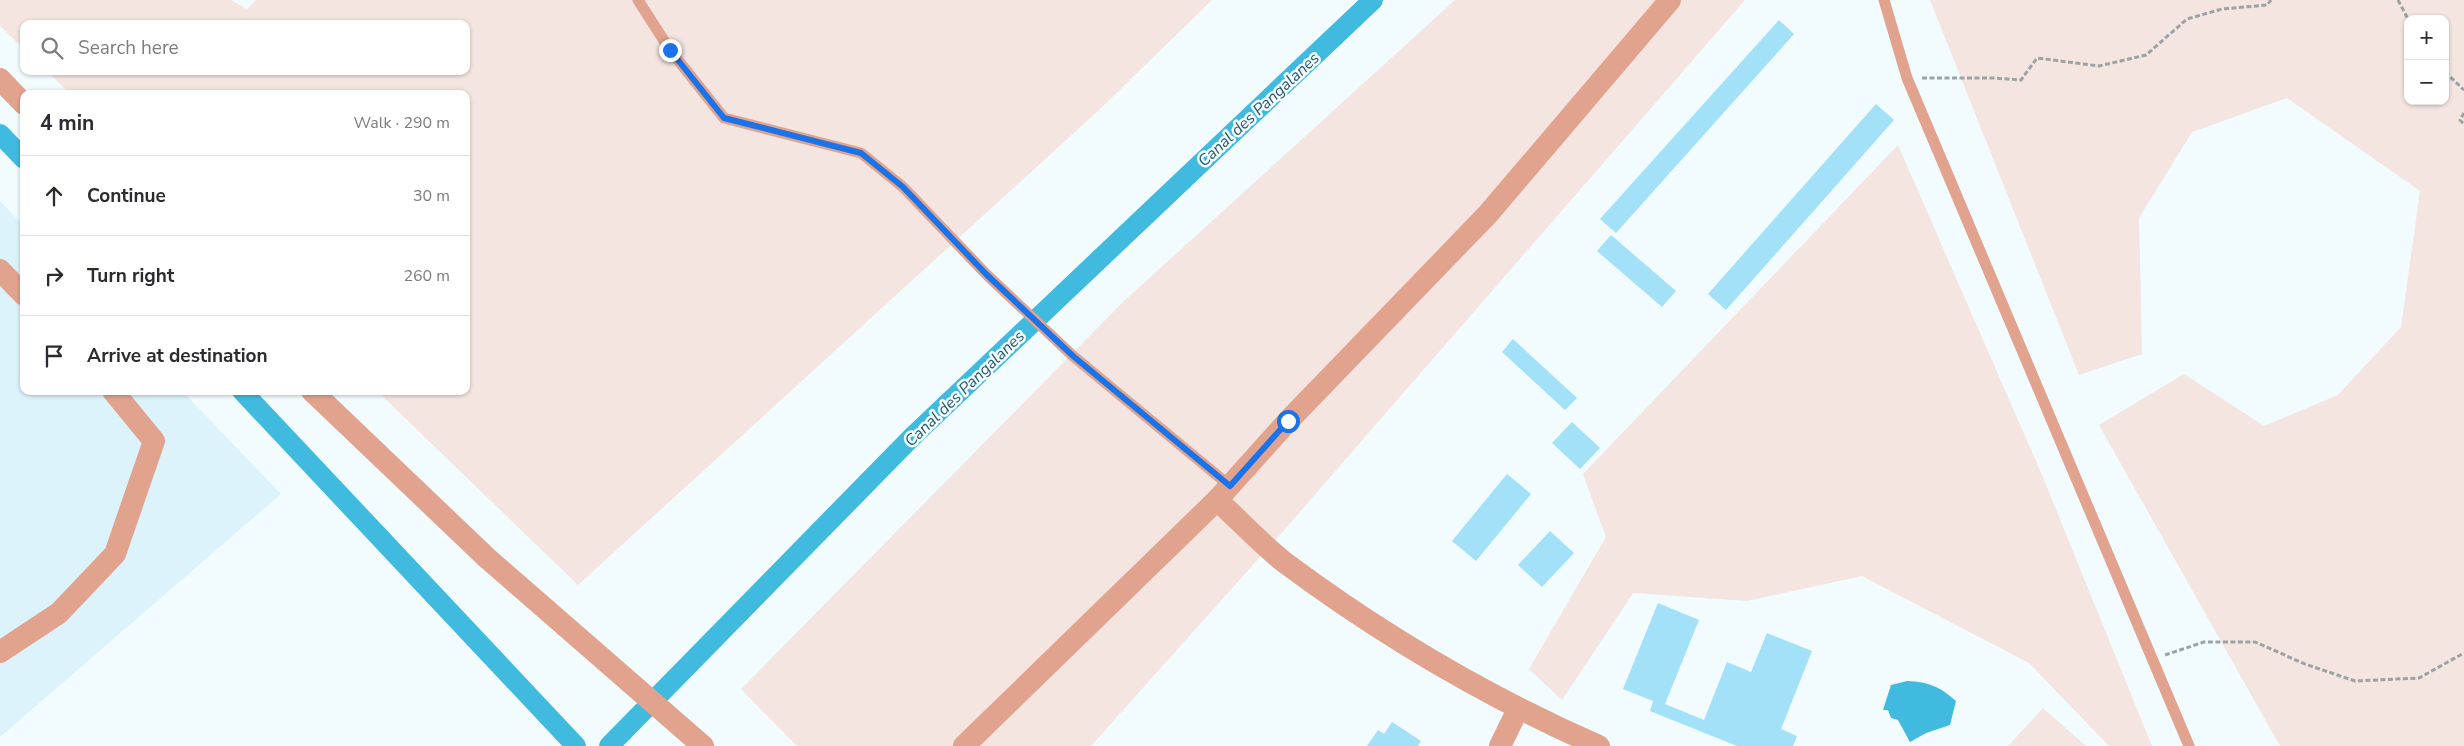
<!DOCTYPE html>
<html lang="en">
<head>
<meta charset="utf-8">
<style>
  :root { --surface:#fff; --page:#f7f7f7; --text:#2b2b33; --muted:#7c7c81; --line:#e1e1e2 }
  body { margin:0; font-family:"Nunito Sans",sans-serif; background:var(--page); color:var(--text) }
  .controls { position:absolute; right:15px; top:15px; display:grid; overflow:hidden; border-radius:10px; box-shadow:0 1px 4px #0004 }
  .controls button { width:45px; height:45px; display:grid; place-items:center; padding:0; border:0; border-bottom:1px solid var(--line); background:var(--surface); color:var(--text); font:25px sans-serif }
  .stop { position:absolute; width:15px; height:15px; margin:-11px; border:4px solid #1a73e8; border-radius:50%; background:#fff }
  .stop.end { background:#1a73e8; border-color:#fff; box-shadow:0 1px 5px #0008 }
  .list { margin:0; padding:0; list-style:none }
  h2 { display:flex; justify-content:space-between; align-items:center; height:65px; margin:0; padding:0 20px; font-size:21px }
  h2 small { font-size:16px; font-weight:400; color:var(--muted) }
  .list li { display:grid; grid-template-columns:32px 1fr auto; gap:15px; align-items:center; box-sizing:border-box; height:80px; padding:0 20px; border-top:1px solid var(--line) }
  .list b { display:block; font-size:19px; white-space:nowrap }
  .list em { font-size:16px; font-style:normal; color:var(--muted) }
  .icon { flex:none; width:28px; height:28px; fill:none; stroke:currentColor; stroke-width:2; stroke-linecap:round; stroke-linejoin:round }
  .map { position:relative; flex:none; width:2464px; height:746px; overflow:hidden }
  .search { position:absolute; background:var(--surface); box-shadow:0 1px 4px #0004; left:20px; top:20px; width:450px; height:55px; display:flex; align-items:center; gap:12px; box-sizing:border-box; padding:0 18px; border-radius:10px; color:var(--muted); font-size:19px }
  .panel { position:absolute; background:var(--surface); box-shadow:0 1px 4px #0004; left:20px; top:90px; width:450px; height:305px; border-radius:10px }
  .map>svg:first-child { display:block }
</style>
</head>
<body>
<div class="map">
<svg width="2464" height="746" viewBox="0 0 2464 746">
  <rect width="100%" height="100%" fill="#f2fbfe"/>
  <path fill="#dcf3fc" d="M0,201L24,226V391H182L281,494L0,737Z"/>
  <g fill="#f4e5e0" fill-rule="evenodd">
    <path d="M0,0H231L247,9L256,0H1212L1099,110L578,585L377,391H466V94H70L47,71H466V24H24V49L0,26Z"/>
    <path d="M1455,0H1745L1285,529L1091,746H797L741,689L1124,301Z"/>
    <path d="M1930,0H2464V746H2280L2099,425L2184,374L2264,426L2338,395L2401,327L2420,191L2287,98L2192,132L2139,218L2142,354L2079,375ZM2408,19H2445V101H2408Z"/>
    <path d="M1898,145L2042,475L2152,746H2109L2029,663L1862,576L1747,601L1633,593L1562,700L1529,669L1606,537L1583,474Z"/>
    <path d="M2043,708L2086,746H2008Z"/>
  </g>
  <path fill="#40badf" d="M1907,681C1929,682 1940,687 1956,701L1950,725L1926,733L1910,742L1898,720L1891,718L1888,710H1883L1891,685Z"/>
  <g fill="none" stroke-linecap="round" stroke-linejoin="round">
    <g stroke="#40badf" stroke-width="20">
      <path d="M0,134L24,159"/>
      <path d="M242,391L576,746"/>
      <path d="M609,746L912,437L1373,0"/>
    </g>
  </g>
  <g fill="#a2e1f8">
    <path d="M1779,20L1794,34L1616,233L1600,219Z"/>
    <path d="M1876,104L1894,120L1726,310L1708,294Z"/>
    <path d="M1611,235L1676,291L1662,307L1597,251Z"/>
    <path d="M1513,339L1577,398L1565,410L1502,352Z"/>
    <path d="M1572,422L1600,448L1580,469L1552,443Z"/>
    <path d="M1507,474L1531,494L1476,561L1452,541Z"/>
    <path d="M1550,531L1574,553L1542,587L1518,565Z"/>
    <path d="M1658,603L1699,620L1665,704L1704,720L1727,662L1751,672L1767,633L1812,651L1781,729L1797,736L1793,746H1737L1650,711L1653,701L1623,689Z"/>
    <path d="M1392,722L1421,741L1418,746H1367L1378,730L1384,734Z"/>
  </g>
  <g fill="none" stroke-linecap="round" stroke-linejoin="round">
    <g stroke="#9ca3a6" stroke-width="3" stroke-dasharray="5 2.5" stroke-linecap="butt">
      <path d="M2398,0L2408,19"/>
      <path d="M2445,72L2464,90"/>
      <path d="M1922,78H1993L2021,80L2037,58L2099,66L2146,55L2187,19L2222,9L2267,5L2271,0"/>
      <path d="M2464,113L2460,120L2464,124"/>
      <path d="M2165,655L2204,642H2255L2305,664L2355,681L2419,678L2464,653"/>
    </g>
    <g stroke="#e1a38e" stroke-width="11">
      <path d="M638,0L670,50L724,118L861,153L903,187L986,274L1073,356L1230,486"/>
      <path d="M1884,0L1907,78L2189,746"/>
    </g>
    <g stroke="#e1a38e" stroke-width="22">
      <path d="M0,79L24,104"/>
      <path d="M0,270L24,295"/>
      <path d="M312,391L487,558L703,746"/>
      <path d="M0,652L59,613L115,554L154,441L113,391"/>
      <path d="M964,746L1217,500"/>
      <path d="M1500,746L1518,709"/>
      <path d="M1599,746C1487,697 1382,635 1284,562C1260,543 1239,520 1217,500L1288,421L1488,214L1670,0"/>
    </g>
  </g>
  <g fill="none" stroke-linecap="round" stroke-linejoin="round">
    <path stroke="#1a73e8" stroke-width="6" d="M670,50L724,118L861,153L903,187L986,274L1073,356L1230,486L1288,421"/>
  </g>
  <g text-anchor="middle" stroke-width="5" stroke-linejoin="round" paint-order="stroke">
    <g font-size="16" font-style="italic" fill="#285969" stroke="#f2fbfe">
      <text transform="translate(1258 109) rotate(-43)" y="6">Canal des Pangalanes</text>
      <text transform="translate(964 388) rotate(-44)" y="6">Canal des Pangalanes</text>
    </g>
  </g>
</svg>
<div class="controls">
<button>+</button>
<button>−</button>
</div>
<div class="stop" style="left:1288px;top:421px"></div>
<div class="stop end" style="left:670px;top:50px"></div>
<div class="search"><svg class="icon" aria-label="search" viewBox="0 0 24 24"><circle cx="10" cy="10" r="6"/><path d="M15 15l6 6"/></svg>Search here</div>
<section class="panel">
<h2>4 min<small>Walk · 290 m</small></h2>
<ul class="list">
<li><svg class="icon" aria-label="ahead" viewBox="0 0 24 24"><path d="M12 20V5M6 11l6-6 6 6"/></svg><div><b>Continue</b></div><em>30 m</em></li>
<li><svg class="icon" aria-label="right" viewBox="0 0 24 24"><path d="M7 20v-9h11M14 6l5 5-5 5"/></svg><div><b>Turn right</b></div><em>260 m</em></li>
<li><svg class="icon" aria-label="arrive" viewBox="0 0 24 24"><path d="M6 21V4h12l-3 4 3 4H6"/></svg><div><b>Arrive at destination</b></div></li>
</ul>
</section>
</div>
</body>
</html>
